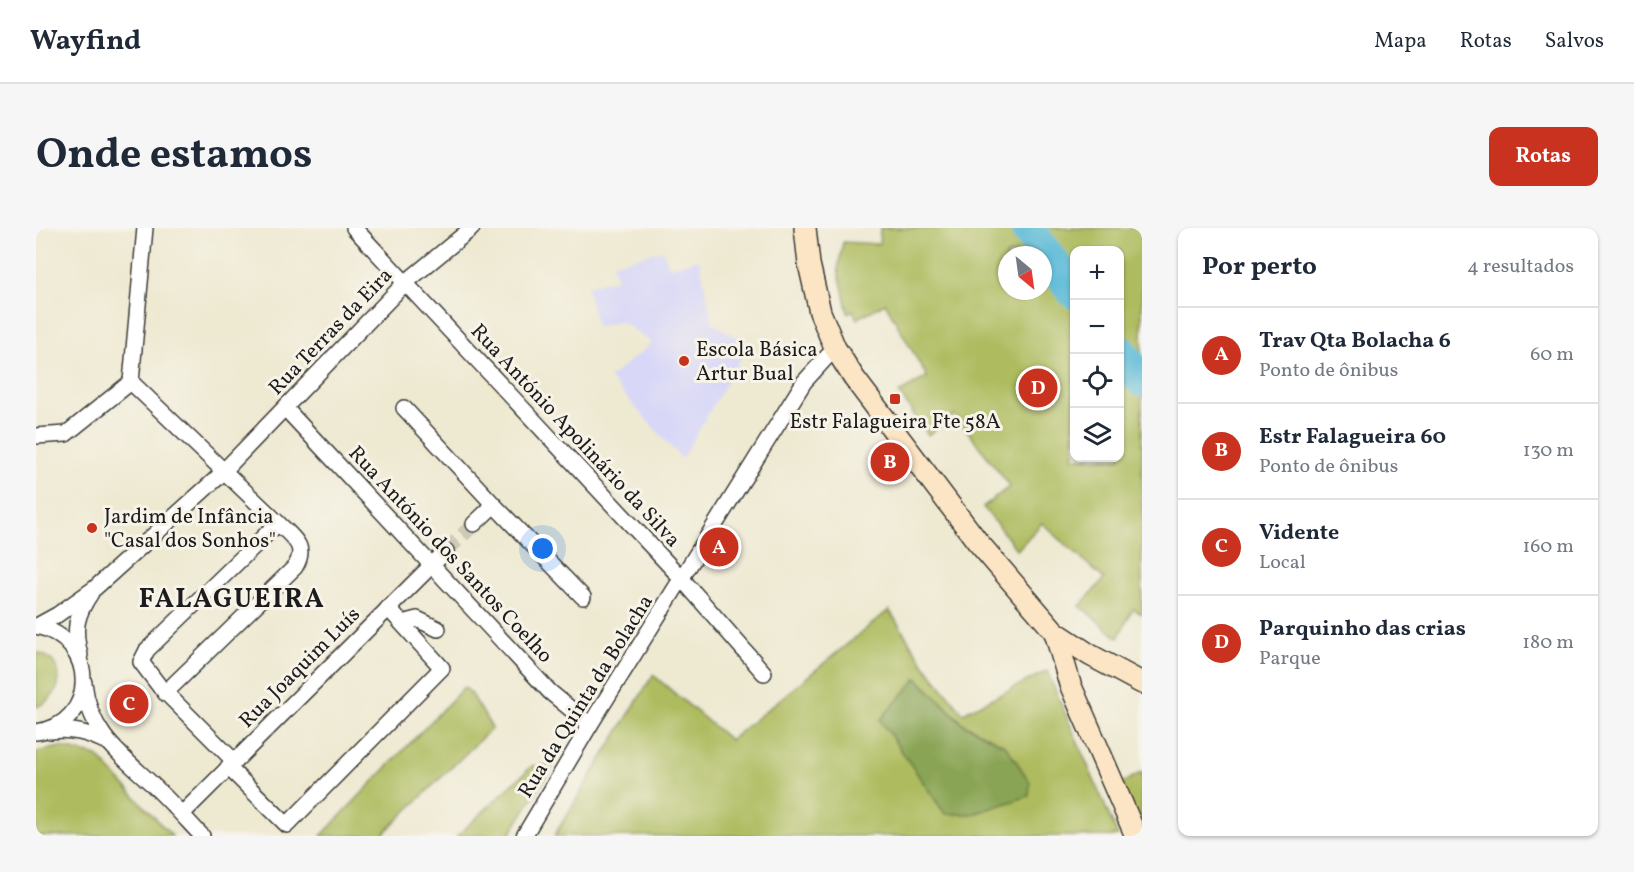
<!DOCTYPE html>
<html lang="pt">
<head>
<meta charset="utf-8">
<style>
  :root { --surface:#fff; --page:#f6f6f7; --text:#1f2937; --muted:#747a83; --line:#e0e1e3; --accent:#c8321e }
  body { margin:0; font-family:Vollkorn,serif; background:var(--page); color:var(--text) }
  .controls { position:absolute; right:18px; top:18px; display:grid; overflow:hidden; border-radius:12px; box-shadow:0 2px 4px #0004 }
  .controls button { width:54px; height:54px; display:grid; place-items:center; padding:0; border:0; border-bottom:2px solid var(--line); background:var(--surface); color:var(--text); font:30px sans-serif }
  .compass { position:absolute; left:962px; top:18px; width:54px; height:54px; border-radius:50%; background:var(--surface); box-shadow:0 2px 4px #0004; rotate:151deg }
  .you { position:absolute; left:507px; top:321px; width:21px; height:21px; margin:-15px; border:4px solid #fff; border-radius:50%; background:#1a73e8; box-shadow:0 0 0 9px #1a73e833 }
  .badge { display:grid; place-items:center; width:39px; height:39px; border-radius:50%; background:var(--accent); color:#fff; font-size:20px; font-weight:700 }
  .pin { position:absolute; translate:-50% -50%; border:3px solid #fff; box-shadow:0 2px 6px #0006 }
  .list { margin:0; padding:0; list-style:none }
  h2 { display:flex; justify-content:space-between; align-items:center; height:78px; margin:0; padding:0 24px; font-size:26px }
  h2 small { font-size:20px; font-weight:400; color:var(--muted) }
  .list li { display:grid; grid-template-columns:39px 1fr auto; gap:18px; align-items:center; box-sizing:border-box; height:96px; padding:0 24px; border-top:2px solid var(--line) }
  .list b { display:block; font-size:22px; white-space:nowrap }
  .list p { margin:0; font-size:20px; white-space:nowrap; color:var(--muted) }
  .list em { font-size:20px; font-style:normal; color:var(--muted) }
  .icon { flex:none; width:33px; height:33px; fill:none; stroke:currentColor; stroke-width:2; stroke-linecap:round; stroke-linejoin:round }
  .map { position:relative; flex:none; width:1106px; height:608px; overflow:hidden; border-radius:12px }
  header { display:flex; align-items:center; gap:36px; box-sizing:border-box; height:84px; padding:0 30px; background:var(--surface); border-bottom:2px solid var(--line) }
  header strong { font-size:28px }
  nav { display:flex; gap:33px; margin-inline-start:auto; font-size:21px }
  .intro { display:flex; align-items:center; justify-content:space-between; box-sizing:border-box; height:144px; padding:0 36px }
  h1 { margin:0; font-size:42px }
  .button { padding:15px 27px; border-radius:12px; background:var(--accent); color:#fff; font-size:21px; font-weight:700 }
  main { display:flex; gap:36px; padding:0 36px }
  aside { flex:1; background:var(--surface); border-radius:12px; box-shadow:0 2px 4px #0004 }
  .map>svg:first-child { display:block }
</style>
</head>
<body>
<header>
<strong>Wayfind</strong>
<nav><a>Mapa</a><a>Rotas</a><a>Salvos</a></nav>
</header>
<div class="intro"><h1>Onde estamos</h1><a class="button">Rotas</a></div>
<main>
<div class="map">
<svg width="1106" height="608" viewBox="0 0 1106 608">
  <rect width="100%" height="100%" fill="#f7f3e8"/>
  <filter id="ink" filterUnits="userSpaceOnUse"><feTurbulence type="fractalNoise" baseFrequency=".0167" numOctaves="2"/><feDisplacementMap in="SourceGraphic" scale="12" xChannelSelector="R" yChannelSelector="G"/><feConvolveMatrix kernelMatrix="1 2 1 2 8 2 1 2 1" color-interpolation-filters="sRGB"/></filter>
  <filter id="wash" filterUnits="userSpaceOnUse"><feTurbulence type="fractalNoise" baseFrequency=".008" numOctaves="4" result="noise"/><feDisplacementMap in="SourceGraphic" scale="24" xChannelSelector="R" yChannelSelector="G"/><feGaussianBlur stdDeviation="1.35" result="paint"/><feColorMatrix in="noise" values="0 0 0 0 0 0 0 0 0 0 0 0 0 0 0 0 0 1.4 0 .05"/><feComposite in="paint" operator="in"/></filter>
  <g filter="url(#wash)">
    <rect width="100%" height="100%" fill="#eee9d1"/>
    <path fill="#d8d7f8" d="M627,22L633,39L663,31L677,95L713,116L646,231L573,150L616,115L585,93L560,99L551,58L581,51L576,36Z"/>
    <g fill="#aebc5e" stroke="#656c3d" stroke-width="1.5" fill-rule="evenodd">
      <path d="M844,0H1106V386L1097,381L1082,410L1044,378L1068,351L1006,295L981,322L947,279L974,258L919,187L892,207L863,165L891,149L849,75L821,91L817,82L812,85L802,41L807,14L843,16ZM1038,22H1084V230H1038ZM971,27H1007V63H971Z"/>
      <path d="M853,382L890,439L927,485L1011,443L1082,608H518L617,447L694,512ZM882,451L928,496L970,518L844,492Z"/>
      <path d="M0,424C32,432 29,469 0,479Z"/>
      <path d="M428,459L435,465L456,500L345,608H285Z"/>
      <path d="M24,519L61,528L136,608H0V524Z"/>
      <path d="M517,537L473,608H421L496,538Z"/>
      <path d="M1106,544V601L1084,556Z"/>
    </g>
    <path fill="#8aa455" stroke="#536038" stroke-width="1.5" d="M881,450L927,496L970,518L994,554L993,568L937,586H909L844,492Z"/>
    <path fill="#59b9d7" stroke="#3a6a7a" stroke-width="1.5" d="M1084,107L1088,109L1106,130V142L1087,157L1084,153Z"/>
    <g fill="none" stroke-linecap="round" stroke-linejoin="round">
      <g stroke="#59b9d7" stroke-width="34">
        <path d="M991,0L1038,64"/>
        <path d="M1084,124L1106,152"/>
      </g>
    </g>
  </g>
  <g filter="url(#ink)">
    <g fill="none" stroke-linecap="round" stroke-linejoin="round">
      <path stroke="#cecab6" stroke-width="15" stroke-dasharray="15 8" stroke-linecap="butt" d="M410,323L438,296"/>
      <g stroke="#3c3b37" stroke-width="18">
        <g id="street">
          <path d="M318,0L646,351L728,445"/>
          <path d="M95,154L242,295L111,422L105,434L124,459L198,533"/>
          <path d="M95,154L109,0"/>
          <path d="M249,180L514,464L554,497"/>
          <path d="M368,180L458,277L547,369"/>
          <path d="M0,208L30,206L95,154"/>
          <path d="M438,296L458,277"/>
          <path d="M366,395L381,391L402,401"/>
          <path d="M0,398C64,412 62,497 0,504"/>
          <path d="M1,398L21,387L59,360L179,252L369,55L436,0"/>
          <path d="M44,427C37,401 40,387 55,365"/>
          <path d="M48,455C54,506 83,525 118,558C135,574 150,591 166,608"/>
          <path d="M129,465L259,339C272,318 257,310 242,295"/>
          <path d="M14,503C35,500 52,505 71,514"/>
          <path d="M192,539L251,597L406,440L352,380"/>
          <path d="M146,586L410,323"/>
          <path d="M488,608L554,497L768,154L799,120"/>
        </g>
      </g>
      <g stroke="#3c3b37" stroke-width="24">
        <g id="secondary">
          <path d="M769,0L773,36L784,84L799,120L818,150L941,313L1019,404L1034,456L1100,608"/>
          <path d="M1019,404L1054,427L1106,455"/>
        </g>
      </g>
      <use href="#street" stroke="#fff" stroke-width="15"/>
      <use href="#secondary" stroke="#fce5c4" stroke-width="21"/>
    </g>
  </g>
  <g fill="#c8321e" stroke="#f7f3e8" stroke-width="2">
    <circle cx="648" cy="133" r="6"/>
    <rect x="853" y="165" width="12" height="12" rx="3"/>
    <circle cx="56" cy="300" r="6"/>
  </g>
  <g text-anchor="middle" stroke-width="6" stroke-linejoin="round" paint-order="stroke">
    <g font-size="21" fill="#1c1c1c" stroke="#f7f3e8">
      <text transform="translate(294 103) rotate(-46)" y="7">Rua Terras da Eira</text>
      <text transform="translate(540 207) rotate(47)" y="7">Rua António Apolinário da Silva</text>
      <text transform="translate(415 326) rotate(47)" y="7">Rua António dos Santos Coelho</text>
      <text transform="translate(263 439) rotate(-45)" y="7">Rua Joaquim Luís</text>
      <text transform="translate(549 468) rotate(-58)" y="7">Rua da Quinta da Bolacha</text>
    </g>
    <g font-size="21" fill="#1c1c1c" stroke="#f7f3e8" text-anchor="start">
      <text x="660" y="128">Escola Básica<tspan x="660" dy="24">Artur Bual</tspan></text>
      <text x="859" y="200" text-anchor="middle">Estr Falagueira Fte 58A</text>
      <text x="68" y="295">Jardim de Infância<tspan x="68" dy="24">"Casal dos Sonhos"</tspan></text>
    </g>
    <g font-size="27" font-weight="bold" letter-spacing="1.5" fill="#1c1c1c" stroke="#f7f3e8">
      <text x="196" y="379">FALAGUEIRA</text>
    </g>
  </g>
</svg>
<div class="controls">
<button>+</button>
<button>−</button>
<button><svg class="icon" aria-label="locate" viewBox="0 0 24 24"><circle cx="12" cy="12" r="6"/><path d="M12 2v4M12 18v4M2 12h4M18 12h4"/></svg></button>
<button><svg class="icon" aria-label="layers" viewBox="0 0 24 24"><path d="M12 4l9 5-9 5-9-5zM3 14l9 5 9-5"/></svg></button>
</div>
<svg class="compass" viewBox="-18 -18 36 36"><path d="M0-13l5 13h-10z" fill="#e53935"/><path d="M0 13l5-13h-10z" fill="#747a83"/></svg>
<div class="you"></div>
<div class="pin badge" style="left:683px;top:319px">A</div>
<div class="pin badge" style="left:854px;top:234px">B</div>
<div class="pin badge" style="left:93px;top:476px">C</div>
<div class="pin badge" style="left:1002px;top:160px">D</div>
</div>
<aside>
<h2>Por perto<small>4 resultados</small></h2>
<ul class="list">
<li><span class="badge">A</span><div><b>Trav Qta Bolacha 6</b><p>Ponto de ônibus</p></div><em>60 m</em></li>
<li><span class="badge">B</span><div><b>Estr Falagueira 60</b><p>Ponto de ônibus</p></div><em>130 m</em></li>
<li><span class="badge">C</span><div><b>Vidente</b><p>Local</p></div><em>160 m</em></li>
<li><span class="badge">D</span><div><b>Parquinho das crias</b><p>Parque</p></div><em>180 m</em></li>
</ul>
</aside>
</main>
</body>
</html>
